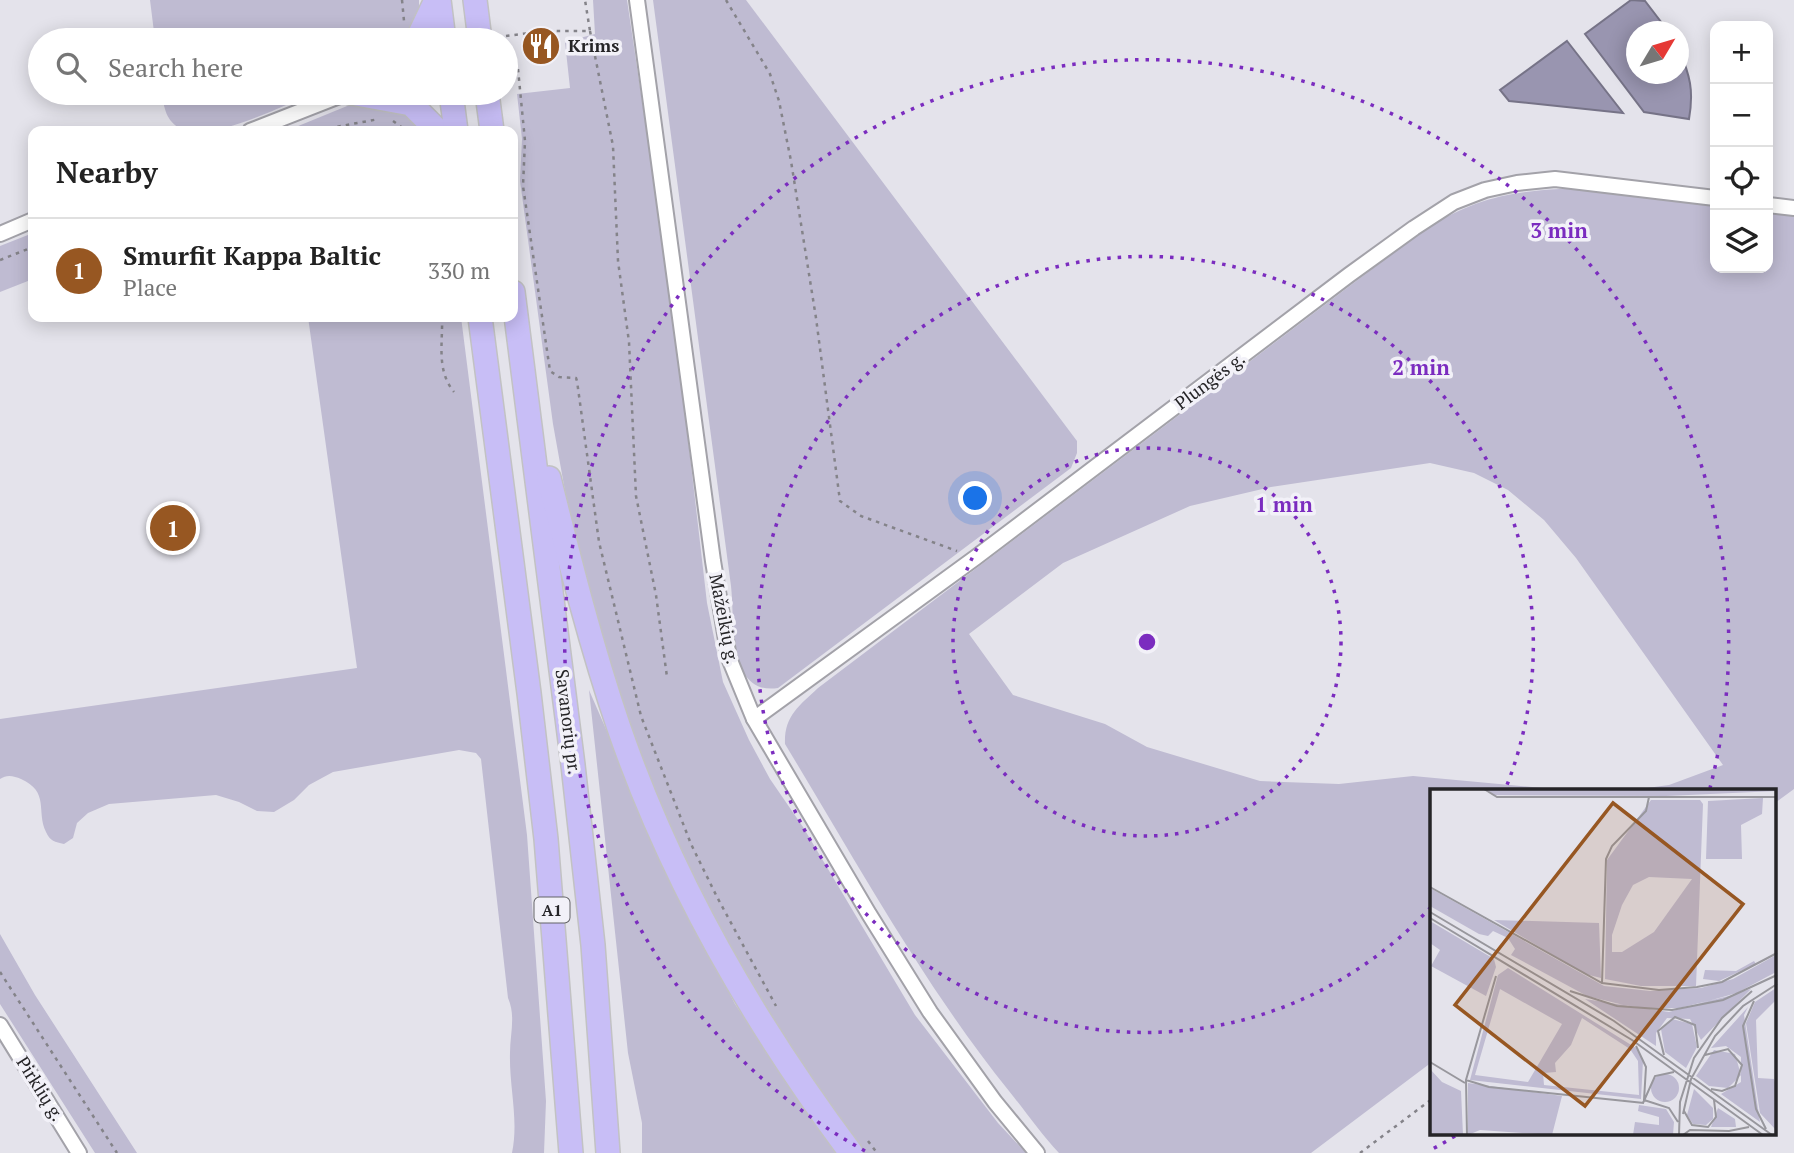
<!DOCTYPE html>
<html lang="en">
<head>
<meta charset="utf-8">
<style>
  :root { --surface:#fff; --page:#f2f2f2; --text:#222; --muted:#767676; --line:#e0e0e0; --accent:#975722 }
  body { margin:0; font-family:"PT Serif",serif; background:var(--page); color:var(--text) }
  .controls { position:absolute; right:21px; top:21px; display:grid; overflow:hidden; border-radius:14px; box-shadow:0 4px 18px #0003 }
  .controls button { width:63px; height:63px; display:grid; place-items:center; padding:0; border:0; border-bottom:2px solid var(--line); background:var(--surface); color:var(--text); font:35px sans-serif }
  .compass { position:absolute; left:1626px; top:21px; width:63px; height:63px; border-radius:50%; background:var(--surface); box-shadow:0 4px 18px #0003; rotate:52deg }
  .you { position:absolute; left:976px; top:499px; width:24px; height:24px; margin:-18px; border:5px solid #fff; border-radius:50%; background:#1a73e8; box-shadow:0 0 0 10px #1a73e833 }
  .badge { display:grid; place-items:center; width:46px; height:46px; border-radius:50%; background:var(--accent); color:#fff; font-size:23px; font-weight:700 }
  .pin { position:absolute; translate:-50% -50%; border:4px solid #fff; box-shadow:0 2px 7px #0006 }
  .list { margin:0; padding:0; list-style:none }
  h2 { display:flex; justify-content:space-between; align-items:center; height:91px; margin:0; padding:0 28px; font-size:30px }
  h2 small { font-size:23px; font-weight:400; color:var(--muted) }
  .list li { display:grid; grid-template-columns:46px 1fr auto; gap:21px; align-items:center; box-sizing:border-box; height:105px; padding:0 28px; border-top:2px solid var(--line) }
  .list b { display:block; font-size:26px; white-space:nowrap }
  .list p { margin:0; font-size:23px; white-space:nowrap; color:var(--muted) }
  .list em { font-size:23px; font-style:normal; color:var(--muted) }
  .icon { flex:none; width:38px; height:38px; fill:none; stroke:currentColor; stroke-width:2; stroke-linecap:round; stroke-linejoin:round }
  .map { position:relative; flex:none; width:1794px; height:1153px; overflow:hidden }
  .search { position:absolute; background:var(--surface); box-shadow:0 4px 18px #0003; left:28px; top:28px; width:490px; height:77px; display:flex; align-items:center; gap:18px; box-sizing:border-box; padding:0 24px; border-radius:38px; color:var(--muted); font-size:26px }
  .panel { position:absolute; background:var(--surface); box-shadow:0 4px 18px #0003; left:28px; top:126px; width:490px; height:196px; border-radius:14px }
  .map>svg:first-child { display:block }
</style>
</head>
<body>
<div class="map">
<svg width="1794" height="1153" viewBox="0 0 1794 1153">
  <rect width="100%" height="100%" fill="#e4e3eb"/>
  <g fill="#bfbbd2">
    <path d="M150,0H419V16L410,40H155Z"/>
    <path d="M593,0H627L673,309L707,603L723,682L749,740L770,779L803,827L915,1015L998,1123L1026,1153H861L830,1115L725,947L643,770L616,690L572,530L553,424L520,181L522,139L517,94L570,88L565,42L595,34Z"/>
    <path d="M653,0H746L1077,441V453L1071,468L778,688C727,696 735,621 731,586Z"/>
    <path d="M162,93H314C287,104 207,144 181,129C166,121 164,108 162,93Z"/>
    <path d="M352,104L406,110L428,131H286Z"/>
    <path d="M1560,189H1599L1715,205V268H1768V212L1794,215V789L1775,803V791H1625L1669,785L1723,765L1576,558L1544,520L1508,490L1474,473L1430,463L1271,487L1190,506L1063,563L969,634L1013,695L1105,724L1147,747L1260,781L1339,784L1413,776L1575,791H1432V1062L1311,1153H1059C1041,1134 1026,1112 1009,1091C923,984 856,861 785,744C784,716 799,706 818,688L1425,229C1473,200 1505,192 1560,189Z"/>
    <path d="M33,233V279L0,292V246Z"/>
    <path d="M308,317H461L527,835L546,1101L544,1153H512C519,1119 509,1087 510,1053C510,1034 516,1016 508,998L481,759L476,753L459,750L333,772L309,785L294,800L274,812L257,811L239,802L216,795L109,804L88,813L77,823L73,838L64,844C55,842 50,841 46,832C36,811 50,792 21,779C14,776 7,774 0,779V719L357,668Z"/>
    <path d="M589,690L681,901L735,1004L837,1153H642V1123L628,1053Z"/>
    <path d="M0,934L35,995L137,1153H95L0,1004Z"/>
  </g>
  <g fill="#9995b0" stroke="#767387" stroke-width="2">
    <path d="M1631,0L1645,1L1668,31L1636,32V74H1678L1679,49C1690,76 1694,90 1689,119L1644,112L1585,34Z"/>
    <path d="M1567,41L1623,113L1509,101L1500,90Z"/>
  </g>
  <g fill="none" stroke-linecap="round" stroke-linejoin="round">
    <g stroke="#a3a2a9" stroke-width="18">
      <g id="minor">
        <path d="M637,0L713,561L729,658L754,719L869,914L930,1012L995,1102L1037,1153"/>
        <path d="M250,131L347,93"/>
        <path d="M1768,205L1794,208"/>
        <path d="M0,234L33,220"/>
        <path d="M754,719L975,558L1349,275L1414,228L1454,202L1485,190L1517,183L1555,179L1715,198"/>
        <path d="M0,1025L79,1153"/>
      </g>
    </g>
    <g stroke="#c2c2c3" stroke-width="26">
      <g id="trunk">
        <path d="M439,0L444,40"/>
        <path d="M475,0L480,40"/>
        <path d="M417,40L436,0"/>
        <path d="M351,93L411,104L438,131"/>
        <path d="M451,93L456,131"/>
        <path d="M487,93L492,131"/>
        <path d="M513,292L573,765L593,945L608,1153"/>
        <path d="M480,317L529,693L546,839L571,1153"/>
        <path d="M549,478C570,562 591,646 619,728C672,882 754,1023 851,1153"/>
      </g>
    </g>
    <g stroke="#848389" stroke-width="2.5" stroke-dasharray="3.5 5" stroke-linecap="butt">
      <path d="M402,0L404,21"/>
      <path d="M726,0L770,74L779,101L791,161L816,318L840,501L861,516L957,551"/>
      <path d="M590,31L613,146L618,261L629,342L636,496L656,595L667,677"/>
      <path d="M506,36L545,31H590L585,0"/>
      <path d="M518,69L525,141L523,186L550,371L559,377L576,378L577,381L599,542L641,716L691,844L717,897L776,1006"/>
      <path d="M393,121L407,131"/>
      <path d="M321,131L330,128L379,119"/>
      <path d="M0,260L33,247"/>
      <path d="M442,317C443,343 436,370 454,392"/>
      <path d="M0,972L117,1153"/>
      <path d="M868,1141L877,1153"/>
      <path d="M1360,1153L1432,1099"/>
    </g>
    <use href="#minor" stroke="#fff" stroke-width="14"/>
    <use href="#trunk" stroke="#c8bef6" stroke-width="23"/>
  </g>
  <g fill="none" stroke="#7b2cbf" stroke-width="3.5" stroke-dasharray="3.5 7">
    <circle cx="1147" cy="642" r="194"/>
    <path d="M1431 907A388 388 0 1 1 1505 790"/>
    <path d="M1455 1136A582 582 0 0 1 1429 1151M865 1151A582 582 0 1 1 1710 788"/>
  </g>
  <defs>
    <g id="restaurant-disc" transform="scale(2.0125)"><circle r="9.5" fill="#975722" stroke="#f2f1f8"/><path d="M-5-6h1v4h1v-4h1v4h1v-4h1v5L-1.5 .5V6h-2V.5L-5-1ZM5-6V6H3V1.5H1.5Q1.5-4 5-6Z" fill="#fff"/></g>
  </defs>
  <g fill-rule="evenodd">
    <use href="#restaurant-disc" x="541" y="46"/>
  </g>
  <g text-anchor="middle" stroke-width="7" stroke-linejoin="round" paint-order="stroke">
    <rect fill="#f2f1f8" stroke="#626266" stroke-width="2" x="534.5" y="897.5" width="35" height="25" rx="5"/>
    <g font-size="16" font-weight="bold" fill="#252427">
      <text x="552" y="916">A1</text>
    </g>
    <g font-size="18" font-weight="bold" fill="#252427" stroke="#f2f1f8" text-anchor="start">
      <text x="568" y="52">Krims</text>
    </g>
    <g font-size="18" fill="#252427" stroke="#f2f1f8">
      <text transform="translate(1210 381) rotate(-37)" y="6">Plungės g.</text>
      <text transform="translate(724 619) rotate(79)" y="6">Mažeikių g.</text>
      <text transform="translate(568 722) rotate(83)" y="6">Savanorių pr.</text>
      <text transform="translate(40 1089) rotate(58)" y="6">Pirklių g.</text>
    </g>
  </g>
  <g transform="translate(1430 789)">
    <rect width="346" height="346" fill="#e4e3eb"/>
    <path d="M56,0H346L347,2L236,7L63,6ZM333,9L332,25L311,36L312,70H276L278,12ZM221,11H270L273,15L266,197H211L175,190L177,71ZM219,88L262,90L224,143L192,163H182V146L192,116L203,96ZM0,99L174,197L220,202L271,199L303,190L346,166V183L303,206L249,219H206L157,207L81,166L85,160L78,149L63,142L58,147L49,145L0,117ZM64,131L169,134L171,189L155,185ZM0,132L64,170L66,178L56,207L1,177L10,161L0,154ZM324,172L326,175L289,192L273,190L275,181L306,182ZM78,179L206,259L213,272L211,310L40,291L68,186ZM70,200L132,235L98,293L45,286ZM152,229L200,260L208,272L209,306L114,296L113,284L126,283L125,274L141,256ZM346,199V211L326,231L328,289L344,290L346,296V341L330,324L316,234L325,213ZM321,200L271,251L260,230L237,229L226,244V257L155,210L239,223ZM318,218L314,226L330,333L291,305L311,293V268L296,257L281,259ZM242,230L262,235L267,258L256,279L235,263L231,240ZM284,261L305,265L311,286L298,299L279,297L266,287ZM0,280L12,293L31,302L33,346H0ZM221 299a14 14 0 1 1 28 0a14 14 0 1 1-28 0ZM38,294L132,307L122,346L50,341L38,346ZM264,300L283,319V330L276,336L263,335L257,326ZM209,316L236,320L244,333L243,346H203L205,333L229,336V328L208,322ZM288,319L305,330L306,338H281Z" fill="#bfbbd2" fill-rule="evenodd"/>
    <path fill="none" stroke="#98979d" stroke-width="2" d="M54,0L67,8H347M0,98L172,194L229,201L267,198L292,193L347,164M0,123L184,232L342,346M0,129L202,251L333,346M172,194L176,70L182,57L216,22L219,8M140,202L187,217L242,221L293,211L347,186M324,212L313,237L326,320L336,340M206,257L216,278L214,311L239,319L248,333M234,266L228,242L245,228L265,236L268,259M275,266L298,260L312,276L305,297L292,302L281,300M0,273L35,294M36,291L59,298L214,314M213,314L225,287L244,283M254,322L262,336L278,338L286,328L284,311M253,325L261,290L285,247L313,217L347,195M37,346L36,291L66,187M249,346L250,313L264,269L292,229L322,202M253,346L260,341L299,342L319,338"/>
    <path fill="#975722" fill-opacity="0.15" stroke="#975722" stroke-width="3.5" d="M183,14L313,115L155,317L25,216Z"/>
    <rect width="346" height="346" fill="none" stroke="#252427" stroke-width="3.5"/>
  </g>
  <circle cx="1147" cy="642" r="10" fill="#7b2cbf" stroke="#f2f1f8" stroke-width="3.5"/>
  <g font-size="21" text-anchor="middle" font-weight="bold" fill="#7b2cbf" stroke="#f2f1f8" stroke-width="7" stroke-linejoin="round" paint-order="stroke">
    <text x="1559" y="238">3 min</text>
    <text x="1421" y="375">2 min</text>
    <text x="1284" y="512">1 min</text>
  </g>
</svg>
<div class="controls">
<button>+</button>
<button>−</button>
<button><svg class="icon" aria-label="locate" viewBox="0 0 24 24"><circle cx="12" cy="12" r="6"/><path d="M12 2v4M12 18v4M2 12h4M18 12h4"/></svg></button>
<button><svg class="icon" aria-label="layers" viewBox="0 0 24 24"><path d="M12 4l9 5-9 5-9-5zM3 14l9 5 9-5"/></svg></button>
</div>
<svg class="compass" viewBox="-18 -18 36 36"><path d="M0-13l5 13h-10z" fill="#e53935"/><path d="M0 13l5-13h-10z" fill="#767676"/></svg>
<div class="you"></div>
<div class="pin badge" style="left:173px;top:528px">1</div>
<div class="search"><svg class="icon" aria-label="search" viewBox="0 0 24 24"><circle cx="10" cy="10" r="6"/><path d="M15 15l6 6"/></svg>Search here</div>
<section class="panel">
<h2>Nearby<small></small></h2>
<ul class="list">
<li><span class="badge">1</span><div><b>Smurfit Kappa Baltic</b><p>Place</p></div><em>330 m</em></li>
</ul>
</section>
</div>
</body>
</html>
